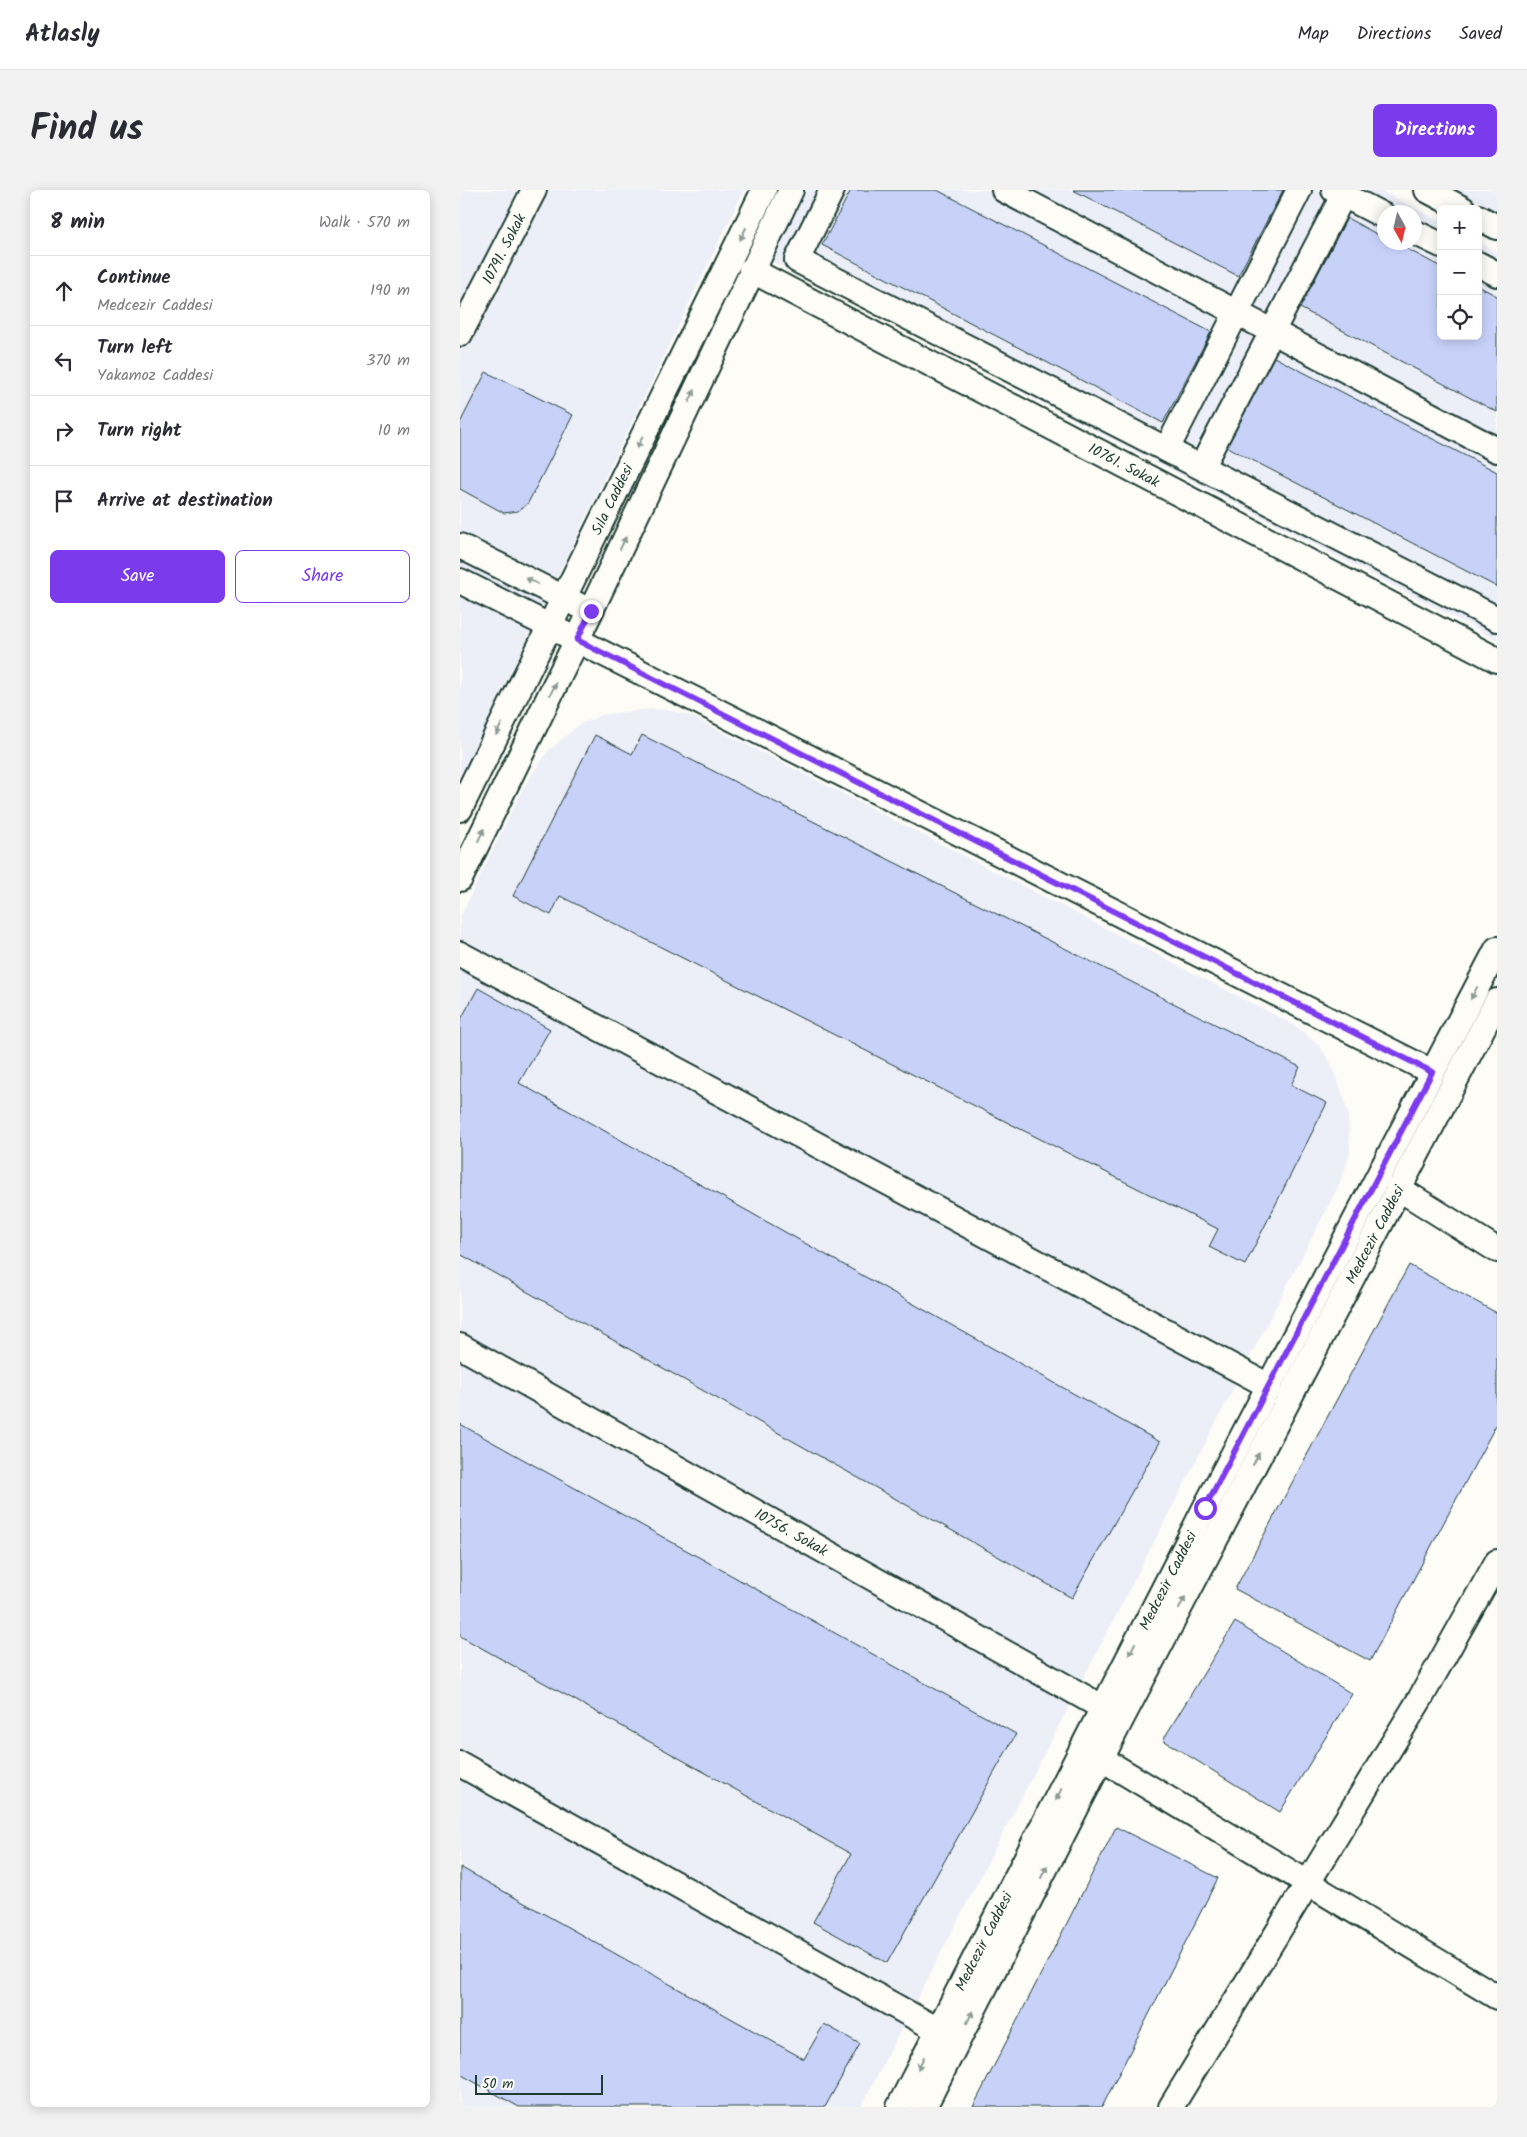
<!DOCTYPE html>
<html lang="en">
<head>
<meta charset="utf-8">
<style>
  :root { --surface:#fff; --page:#f2f2f3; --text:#2b2b33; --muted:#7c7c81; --line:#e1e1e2; --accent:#7c3aed }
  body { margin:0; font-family:Kalam,sans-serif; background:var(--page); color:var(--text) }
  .controls { position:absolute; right:15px; top:15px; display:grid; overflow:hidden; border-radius:8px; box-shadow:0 2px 12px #0003 }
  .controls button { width:45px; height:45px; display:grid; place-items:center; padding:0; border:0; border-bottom:1px solid var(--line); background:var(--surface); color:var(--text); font:25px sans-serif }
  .compass { position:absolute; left:917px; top:15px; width:45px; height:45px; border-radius:50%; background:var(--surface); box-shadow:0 2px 12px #0003; rotate:172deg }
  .scale { position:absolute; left:15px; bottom:12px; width:128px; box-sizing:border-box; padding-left:5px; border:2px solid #1f3d34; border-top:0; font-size:14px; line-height:18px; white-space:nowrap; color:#1f3d34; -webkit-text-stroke:4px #fdfcf7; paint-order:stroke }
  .stop { position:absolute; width:15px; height:15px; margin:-11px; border:4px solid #7c3aed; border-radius:50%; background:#fff }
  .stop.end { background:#7c3aed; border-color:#fff; box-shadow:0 1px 5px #0008 }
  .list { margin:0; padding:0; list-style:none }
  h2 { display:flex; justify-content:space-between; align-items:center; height:65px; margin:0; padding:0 20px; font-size:21px }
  h2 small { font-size:16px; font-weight:400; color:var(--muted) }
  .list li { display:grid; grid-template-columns:32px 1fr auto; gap:15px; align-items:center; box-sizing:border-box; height:70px; padding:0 20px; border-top:1px solid var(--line) }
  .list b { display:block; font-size:19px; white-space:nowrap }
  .list p { margin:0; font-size:16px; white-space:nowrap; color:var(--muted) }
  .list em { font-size:16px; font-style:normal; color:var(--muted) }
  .actions { display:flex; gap:10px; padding:15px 20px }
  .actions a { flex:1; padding:11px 0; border:1px solid var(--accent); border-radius:8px; text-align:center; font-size:18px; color:var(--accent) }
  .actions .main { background:var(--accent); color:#fff }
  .icon { flex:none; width:28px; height:28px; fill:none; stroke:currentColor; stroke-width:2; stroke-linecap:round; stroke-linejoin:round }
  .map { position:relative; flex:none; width:1037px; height:1917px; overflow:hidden; border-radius:8px }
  header { display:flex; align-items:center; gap:30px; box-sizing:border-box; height:70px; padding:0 25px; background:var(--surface); border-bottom:1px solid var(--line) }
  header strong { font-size:24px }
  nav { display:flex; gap:28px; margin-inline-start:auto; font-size:18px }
  .intro { display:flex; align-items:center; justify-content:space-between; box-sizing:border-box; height:120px; padding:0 30px }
  h1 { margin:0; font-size:35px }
  .button { padding:12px 22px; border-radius:8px; background:var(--accent); color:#fff; font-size:18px; font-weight:700 }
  main { display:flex; gap:30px; padding:0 30px }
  aside { flex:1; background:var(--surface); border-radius:8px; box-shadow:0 2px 12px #0003 }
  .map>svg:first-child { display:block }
</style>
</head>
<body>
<header>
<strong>Atlasly</strong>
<nav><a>Map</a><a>Directions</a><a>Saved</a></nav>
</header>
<div class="intro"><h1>Find us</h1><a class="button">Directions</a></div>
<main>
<aside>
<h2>8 min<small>Walk · 570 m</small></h2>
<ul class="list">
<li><svg class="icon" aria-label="ahead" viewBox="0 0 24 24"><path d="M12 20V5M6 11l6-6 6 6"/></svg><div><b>Continue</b><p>Medcezir Caddesi</p></div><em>190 m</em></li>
<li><svg class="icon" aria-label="left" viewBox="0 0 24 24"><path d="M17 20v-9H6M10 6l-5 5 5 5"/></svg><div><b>Turn left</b><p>Yakamoz Caddesi</p></div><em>370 m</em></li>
<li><svg class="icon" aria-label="right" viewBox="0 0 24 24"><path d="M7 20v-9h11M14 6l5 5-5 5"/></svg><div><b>Turn right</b></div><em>10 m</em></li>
<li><svg class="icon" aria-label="arrive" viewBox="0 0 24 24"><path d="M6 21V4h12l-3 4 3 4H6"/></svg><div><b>Arrive at destination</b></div></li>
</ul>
<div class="actions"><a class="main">Save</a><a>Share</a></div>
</aside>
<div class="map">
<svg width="1037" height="1917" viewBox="0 0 1037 1917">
  <rect width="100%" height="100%" fill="#fdfcf7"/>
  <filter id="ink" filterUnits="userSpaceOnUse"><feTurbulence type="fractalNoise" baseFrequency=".02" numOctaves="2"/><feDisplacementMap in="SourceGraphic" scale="10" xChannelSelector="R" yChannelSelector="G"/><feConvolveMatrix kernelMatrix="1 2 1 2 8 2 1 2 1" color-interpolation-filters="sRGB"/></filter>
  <g filter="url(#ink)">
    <g fill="#edeff8" fill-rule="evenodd">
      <path d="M0,0H284L0,588Z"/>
      <path d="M345,0H919L981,32V146H1018V52L1037,62V450L311,71ZM924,22H954V52H924Z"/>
      <path d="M997,0H1037V21Z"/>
      <path d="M188,519L209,520L231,526L836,836L860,857L870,872L883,905L888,924L890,962L884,982L877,999L401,1917H0V727L63,598L88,561L120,534L142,525Z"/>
    </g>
    <g fill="#c8d2f9" stroke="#1f3d34">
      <path d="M391,0H477L751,142L703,233L362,55Z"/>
      <path d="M613,0H823L778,86Z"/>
      <path d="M887,28L924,48V52H934L981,77V146H1018V96L1037,106V222L840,118Z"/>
      <path d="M814,167L1037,282V397L767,257Z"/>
      <path d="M26,182L113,225L68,313L58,321L44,323L0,299V233Z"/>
      <path d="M135,545L172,564L182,545L840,877L831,895L867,913L785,1075L749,1057L758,1039L100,706L91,725L53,706Z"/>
      <path d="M18,798L90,839L59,893L700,1252L612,1408L0,1064V831Z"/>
      <path d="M949,1075L1037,1123V1233L910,1471L775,1399Z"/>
      <path d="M0,1234L556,1544L427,1773L353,1732L391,1664L0,1446Z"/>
      <path d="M775,1432L892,1504L820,1622L703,1550Z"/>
      <path d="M656,1637L758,1688L642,1917H513Z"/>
      <path d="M0,1677L344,1869L364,1834L400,1854L365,1917H59L0,1884Z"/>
    </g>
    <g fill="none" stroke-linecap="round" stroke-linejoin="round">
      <g stroke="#1f3d34" stroke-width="28">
        <g id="minor">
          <path d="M372,0L337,70L1037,429"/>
          <path d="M544,0L1037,260"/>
          <path d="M874,0L924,26"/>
          <path d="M967,0L1003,19"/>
          <path d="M1018,27L1037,37"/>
          <path d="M954,42L981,55"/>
          <path d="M1018,74L1037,84"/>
          <path id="s1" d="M291,80L1037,470"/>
          <path id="s2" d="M0,144L74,0"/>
          <path d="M707,259L839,0"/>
          <path d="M742,276L886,0"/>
          <path d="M0,356L118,415"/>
          <path d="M0,391L972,882"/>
          <path id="s3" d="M0,619L304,0"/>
          <path d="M0,689L117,450L331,0"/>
          <path d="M0,764L809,1196"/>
          <path d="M938,998L1037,1060"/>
          <path id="s4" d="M0,1156L656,1525"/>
          <path d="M627,1563L642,1569L1037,1807"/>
          <path d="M0,1574L478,1840"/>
          <path id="s5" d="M439,1917L745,1318L1037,759"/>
          <path id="s6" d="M464,1917L662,1528L1037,811"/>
          <path d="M711,1917L960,1509L1037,1372"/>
        </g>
      </g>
      <use href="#minor" stroke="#fdfcf7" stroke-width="24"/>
    </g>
    <defs><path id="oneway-solid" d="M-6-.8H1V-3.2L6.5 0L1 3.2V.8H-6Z" transform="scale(1.25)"/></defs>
    <g fill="#8e9c96">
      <use href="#oneway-solid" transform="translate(283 44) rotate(116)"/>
      <use href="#oneway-solid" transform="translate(232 206) rotate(-65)"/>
      <use href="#oneway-solid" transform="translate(180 252) rotate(116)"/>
      <use href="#oneway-solid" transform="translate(163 353) rotate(-65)"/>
      <use href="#oneway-solid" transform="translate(72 391) rotate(-154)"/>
      <use href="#oneway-solid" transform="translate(93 499) rotate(-64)"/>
      <use href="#oneway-solid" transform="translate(39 539) rotate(116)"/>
      <use href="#oneway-solid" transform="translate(21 645) rotate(-64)"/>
      <use href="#oneway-solid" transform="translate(1014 803) rotate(118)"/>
      <use href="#oneway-solid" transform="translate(796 1269) rotate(-63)"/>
      <use href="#oneway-solid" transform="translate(722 1413) rotate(-63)"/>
      <use href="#oneway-solid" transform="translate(672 1459) rotate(117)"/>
      <use href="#oneway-solid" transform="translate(599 1604) rotate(117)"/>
      <use href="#oneway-solid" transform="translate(584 1682) rotate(-63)"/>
      <use href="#oneway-solid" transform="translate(510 1827) rotate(-63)"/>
      <use href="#oneway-solid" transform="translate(461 1873) rotate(117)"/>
    </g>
  </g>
  <g fill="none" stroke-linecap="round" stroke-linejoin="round" filter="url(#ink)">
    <path stroke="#7c3aed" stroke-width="6" d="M131,421L117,450L972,882L745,1318"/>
  </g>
  <g text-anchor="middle" stroke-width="5" stroke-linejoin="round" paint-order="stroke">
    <g font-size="15" fill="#1f3d34" stroke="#fdfcf7">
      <text dy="5" stroke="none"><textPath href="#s2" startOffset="96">10791. Sokak</textPath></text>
      <text dy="5" stroke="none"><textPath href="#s1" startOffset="421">10761. Sokak</textPath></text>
      <text dy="5" stroke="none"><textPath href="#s3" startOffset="345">Sıla Caddesi</textPath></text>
      <text dy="5" stroke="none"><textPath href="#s6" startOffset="982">Medcezir Caddesi</textPath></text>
      <text dy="5" stroke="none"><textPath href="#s4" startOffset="380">10756. Sokak</textPath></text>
      <text dy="5" stroke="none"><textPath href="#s5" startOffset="591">Medcezir Caddesi</textPath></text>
      <text dy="5" stroke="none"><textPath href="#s5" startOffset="186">Medcezir Caddesi</textPath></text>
    </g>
  </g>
</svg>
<div class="controls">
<button>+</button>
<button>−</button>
<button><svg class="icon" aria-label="locate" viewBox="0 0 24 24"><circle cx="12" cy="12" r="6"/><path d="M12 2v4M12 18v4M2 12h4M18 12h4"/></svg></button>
</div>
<svg class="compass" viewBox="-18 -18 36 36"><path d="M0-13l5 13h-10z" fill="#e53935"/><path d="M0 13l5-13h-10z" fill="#7c7c81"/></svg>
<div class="scale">50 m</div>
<div class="stop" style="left:745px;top:1318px"></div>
<div class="stop end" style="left:131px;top:421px"></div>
</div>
</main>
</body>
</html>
